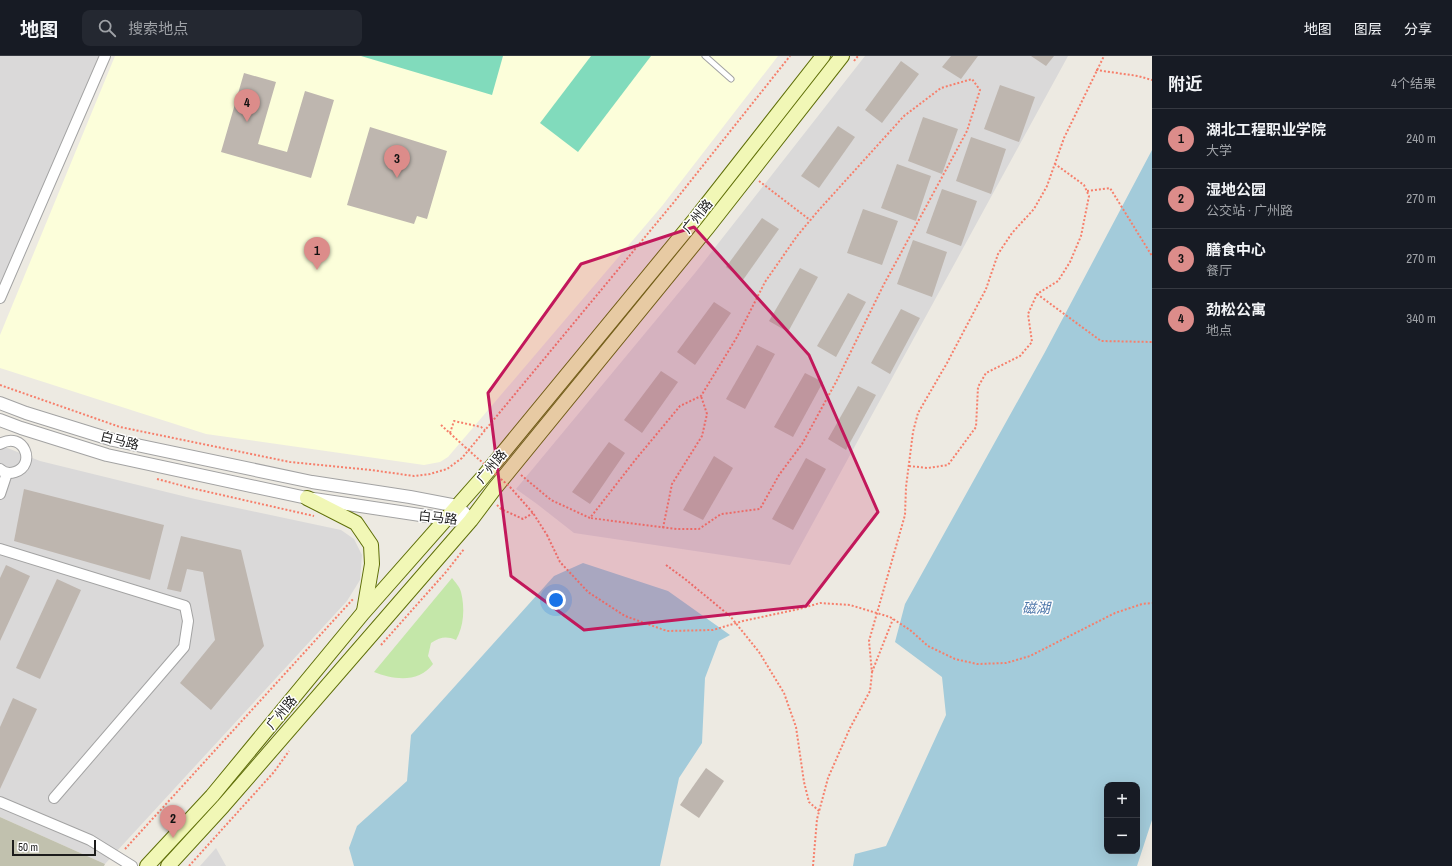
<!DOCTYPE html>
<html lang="zh">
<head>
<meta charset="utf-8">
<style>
  :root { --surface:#171b24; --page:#242831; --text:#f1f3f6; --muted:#9ea1a6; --line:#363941; --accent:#dc8c8a }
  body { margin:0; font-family:"Archivo Narrow","Noto Sans SC",sans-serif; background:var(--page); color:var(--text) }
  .controls { position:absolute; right:12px; bottom:12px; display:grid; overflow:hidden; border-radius:8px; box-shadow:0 4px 16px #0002 }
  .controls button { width:36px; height:36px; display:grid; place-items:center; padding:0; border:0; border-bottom:1px solid var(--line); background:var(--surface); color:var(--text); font:20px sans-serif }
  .scale { position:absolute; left:12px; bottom:10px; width:84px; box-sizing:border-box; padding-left:4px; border:2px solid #1c1c1c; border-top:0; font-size:11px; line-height:14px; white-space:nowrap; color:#1c1c1c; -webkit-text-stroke:3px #fff; paint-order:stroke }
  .you { position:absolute; left:556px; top:544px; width:14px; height:14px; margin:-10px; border:3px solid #fff; border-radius:50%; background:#1a73e8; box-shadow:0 0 0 6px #1a73e833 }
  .badge { display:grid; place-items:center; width:26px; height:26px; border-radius:50%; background:var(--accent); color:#111; font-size:13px; font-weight:700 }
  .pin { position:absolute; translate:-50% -33px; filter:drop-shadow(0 1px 2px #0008) }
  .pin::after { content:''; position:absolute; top:21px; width:14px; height:12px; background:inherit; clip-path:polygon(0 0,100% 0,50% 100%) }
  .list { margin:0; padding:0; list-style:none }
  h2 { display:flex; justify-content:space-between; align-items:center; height:52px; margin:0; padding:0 16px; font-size:17px }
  h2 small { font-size:13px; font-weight:400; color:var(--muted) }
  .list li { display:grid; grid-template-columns:26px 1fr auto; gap:12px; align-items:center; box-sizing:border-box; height:60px; padding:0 16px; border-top:1px solid var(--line) }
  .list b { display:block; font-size:15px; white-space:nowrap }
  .list p { margin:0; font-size:13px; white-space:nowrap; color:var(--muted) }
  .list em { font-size:13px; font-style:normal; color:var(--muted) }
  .icon { flex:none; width:22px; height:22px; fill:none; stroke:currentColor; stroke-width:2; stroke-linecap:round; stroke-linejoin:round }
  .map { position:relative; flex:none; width:1152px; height:810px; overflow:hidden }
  header { display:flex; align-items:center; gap:24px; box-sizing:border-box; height:56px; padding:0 20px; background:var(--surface); border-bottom:1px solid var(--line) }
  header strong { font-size:19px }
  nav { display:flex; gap:22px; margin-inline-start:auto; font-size:14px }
  .search { width:280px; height:36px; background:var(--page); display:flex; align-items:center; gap:10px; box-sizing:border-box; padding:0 14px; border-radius:8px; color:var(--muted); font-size:15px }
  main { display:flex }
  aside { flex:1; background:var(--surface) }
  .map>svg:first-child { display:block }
</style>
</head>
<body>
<header>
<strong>地图</strong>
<div class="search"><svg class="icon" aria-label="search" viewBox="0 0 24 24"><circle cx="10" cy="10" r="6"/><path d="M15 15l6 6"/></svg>搜索地点</div>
<nav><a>地图</a><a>图层</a><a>分享</a></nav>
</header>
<main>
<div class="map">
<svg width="1152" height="810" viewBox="0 0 1152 810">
  <rect width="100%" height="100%" fill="#edeae2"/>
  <g fill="#dad9d9">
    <path d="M0,0H99L0,234Z"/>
    <path d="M865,0H1068L790,509L574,477L537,448L516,433L695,217Z"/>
    <path d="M0,389L40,405L195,443L341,474L354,483L362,499L360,524L347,545L105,808L0,761Z"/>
    <path d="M216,792L226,810H200Z"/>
  </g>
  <path fill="#fcfeda" d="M115,0H778L662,150L448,401L440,406L424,409L206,378L0,312V279Z"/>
  <path fill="#c1c1ae" d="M0,761L105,808L104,810H0Z"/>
  <path fill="#c4e7a9" d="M452,522C455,526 460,531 461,536C465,552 464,570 456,584C446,580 441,581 431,587L428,600L433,608C419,627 394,624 374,616Z"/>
  <g fill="#81dbbc">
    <path d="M361,0H503L492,39Z"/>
    <path d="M591,0H651L578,96L540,67Z"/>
  </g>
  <g fill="#a3cbda" fill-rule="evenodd">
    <path d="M1152,94V764L1137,810H853L855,798L886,790L946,659L942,621L895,586L905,548L1045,296ZM1107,729H1137V795H1107Z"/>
    <path d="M583,507L668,535L730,579L719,585L705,622L702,687L679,722L660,810H354L349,792L357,770L407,725L411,679L554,520Z"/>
  </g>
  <g fill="#beb6af">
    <path d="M951,0H978L961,23L942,11Z"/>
    <path d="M1031,0H1054L1046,10Z"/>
    <path d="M901,5L919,18L882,67L865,54Z"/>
    <path d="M244,17L276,26L258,88L287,96L305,35L334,44L311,122L221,96Z"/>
    <path d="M1000,29L1035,41L1019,86L984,73Z"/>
    <path d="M923,61L958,73L942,118L908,105Z"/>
    <path d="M838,70L855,81L819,132L801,120Z"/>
    <path d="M370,71L447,95L427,163L417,160L414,168L347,149Z"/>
    <path d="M971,81L1006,93L991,138L956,125Z"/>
    <path d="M897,108L931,120L916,165L881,152Z"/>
    <path d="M942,133L977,145L961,190L926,177Z"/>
    <path d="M863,153L898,165L882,209L847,197Z"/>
    <path d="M762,162L779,173L743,224L726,211Z"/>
    <path d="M913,184L947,196L932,241L897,228Z"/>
    <path d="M800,212L818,221L788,276L769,265Z"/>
    <path d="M848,237L866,246L836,301L817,290Z"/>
    <path d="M714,246L731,257L695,309L677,296Z"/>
    <path d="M901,253L920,262L890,318L871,307Z"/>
    <path d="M757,289L775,298L745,353L726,343Z"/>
    <path d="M661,315L678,326L642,377L624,364Z"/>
    <path d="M805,317L823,326L793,381L774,371Z"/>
    <path d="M858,330L876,339L846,394L828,383Z"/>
    <path d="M609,386L625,397L590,448L572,436Z"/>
    <path d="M714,400L733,412L703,464L683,454Z"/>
    <path d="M806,402L826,413L793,474L772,463Z"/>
    <path d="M24,433L164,469L150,524L14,485Z"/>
    <path d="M181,480L241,494L264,590L211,654L180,627L215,584L203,516L187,513L181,536L167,533Z"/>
    <path d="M6,509L30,520L0,585V522Z"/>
    <path d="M57,523L81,534L40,623L16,612Z"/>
    <path d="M13,642L37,653L0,733V671Z"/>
    <path d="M706,712L724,725L699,762L680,749Z"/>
  </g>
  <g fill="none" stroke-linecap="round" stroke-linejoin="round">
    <g stroke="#a3a3a3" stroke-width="7">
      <path id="service" d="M705,0L731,23"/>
    </g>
    <g stroke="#a3a3a3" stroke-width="12">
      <g id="minor">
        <path d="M0,242L105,0"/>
        <path d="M0,388C24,374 37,409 15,416C9,418 4,417 0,413"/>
        <path d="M0,438L7,417"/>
        <path d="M0,493L185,550L188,565L184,591L54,742"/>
        <path d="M0,746L90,784L132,810"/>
      </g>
    </g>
    <g stroke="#a3a3a3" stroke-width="14">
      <g id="tertiary">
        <path d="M0,347L26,357L113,384L312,426L410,441L457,450L471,464"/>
        <path d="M0,364L21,372L107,399L307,442L447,463L471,464"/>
      </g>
    </g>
    <g stroke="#5f6f08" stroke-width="16">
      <g id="secondary">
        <path d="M307,442L356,467L371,489L372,508L364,555"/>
        <path d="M147,810L212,740L363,557L483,421L696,162L823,0"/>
        <path d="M168,810L223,750L471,464L495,432L708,171L842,0"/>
      </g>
    </g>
    <g stroke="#f67f6b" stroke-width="2" stroke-dasharray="2 2" stroke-linecap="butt">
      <path d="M854,5L858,0"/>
      <path d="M1096,14L1138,20L1152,24"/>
      <path d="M759,125L810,164"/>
      <path d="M1087,135L1110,132L1152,200"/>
      <path d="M1037,238L1101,285L1152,286"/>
      <path d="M0,329L120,371L290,406L371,414L414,420L430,418L447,413L462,402L674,146L790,0"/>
      <path d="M441,369L465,391"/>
      <path d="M450,377L454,365L481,371L485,374"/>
      <path d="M909,410L928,412L948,409L976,371L978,331L986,317L1020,300L1032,286L1028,258L1037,238L1058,225L1070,206L1081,180L1089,140L1084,129L1055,108"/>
      <path d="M521,419L551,444L590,462L636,403L680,350L701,340L737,281L765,226L797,180L818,155L904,60L941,32L972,23L980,34L967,75L883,230L836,326L802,388L779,419L760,453L721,458L699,473H677L590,462"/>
      <path d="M157,423L191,432L314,460"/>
      <path d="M510,431L533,457L547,479"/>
      <path d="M497,449L501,453L523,463L533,457"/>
      <path d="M663,472L672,428L702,380L707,358L701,340"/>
      <path d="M666,509L685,523L730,560L759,596L784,637L796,671L804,726L809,746L819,755"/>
      <path d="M381,589L446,516L464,493"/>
      <path d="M872,616L893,563"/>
      <path d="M125,793L354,542"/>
      <path d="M189,810L274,716L289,695"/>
      <path d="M813,810L817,763L828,722L850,672L870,635L872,617L869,585L905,459L906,431L913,376L918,357L947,307L986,233L998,198L1012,177L1034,153L1047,130L1064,82L1104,0"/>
    </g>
    <use href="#service" stroke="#fff" stroke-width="5"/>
    <use href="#minor" stroke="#fff" stroke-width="10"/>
    <use href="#tertiary" stroke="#fff" stroke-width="12"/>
    <use href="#secondary" stroke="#f1f7b6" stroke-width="14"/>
    <g stroke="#f67f6b" stroke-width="2" stroke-dasharray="2 2" stroke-linecap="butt">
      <path d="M465,391L510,431"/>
      <path d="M547,479L560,506L588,536L625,560L667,575L713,574L743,565L799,553L820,547L850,549L890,561L910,574L928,590L955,603L977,608L1006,607L1030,600L1115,557L1142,548L1152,547"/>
    </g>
  </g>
  <path fill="#c2185b" fill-opacity="0.2" stroke="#c2185b" stroke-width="3" stroke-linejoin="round" d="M694,171L809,299L878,456L806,550L584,574L511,520L488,337L581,208Z"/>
  <g text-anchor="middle" stroke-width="3" stroke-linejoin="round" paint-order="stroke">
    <g font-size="13" fill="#1c1c1c" stroke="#fff">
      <text transform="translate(697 160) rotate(-51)" y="5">广州路</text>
      <text transform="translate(120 384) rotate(14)" y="5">白马路</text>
      <text transform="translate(491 410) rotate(-50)" y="5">广州路</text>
      <text transform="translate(438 461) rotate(6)" y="5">白马路</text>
      <text transform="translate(281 656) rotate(-50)" y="5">广州路</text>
    </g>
    <g font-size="14" font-style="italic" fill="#4c76a9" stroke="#fff">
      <text x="1036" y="557">磁湖</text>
    </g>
  </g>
</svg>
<div class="controls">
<button>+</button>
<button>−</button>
</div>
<div class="scale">50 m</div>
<div class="you"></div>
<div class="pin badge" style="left:317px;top:214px">1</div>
<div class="pin badge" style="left:173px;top:782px">2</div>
<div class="pin badge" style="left:397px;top:122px">3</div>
<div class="pin badge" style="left:247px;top:66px">4</div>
</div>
<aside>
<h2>附近<small>4个结果</small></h2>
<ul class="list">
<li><span class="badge">1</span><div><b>湖北工程职业学院</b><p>大学</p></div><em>240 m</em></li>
<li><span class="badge">2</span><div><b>湿地公园</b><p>公交站 · 广州路</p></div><em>270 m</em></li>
<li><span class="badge">3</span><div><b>膳食中心</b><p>餐厅</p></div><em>270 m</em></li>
<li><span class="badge">4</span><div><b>劲松公寓</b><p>地点</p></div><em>340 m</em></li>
</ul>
</aside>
</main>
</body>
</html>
